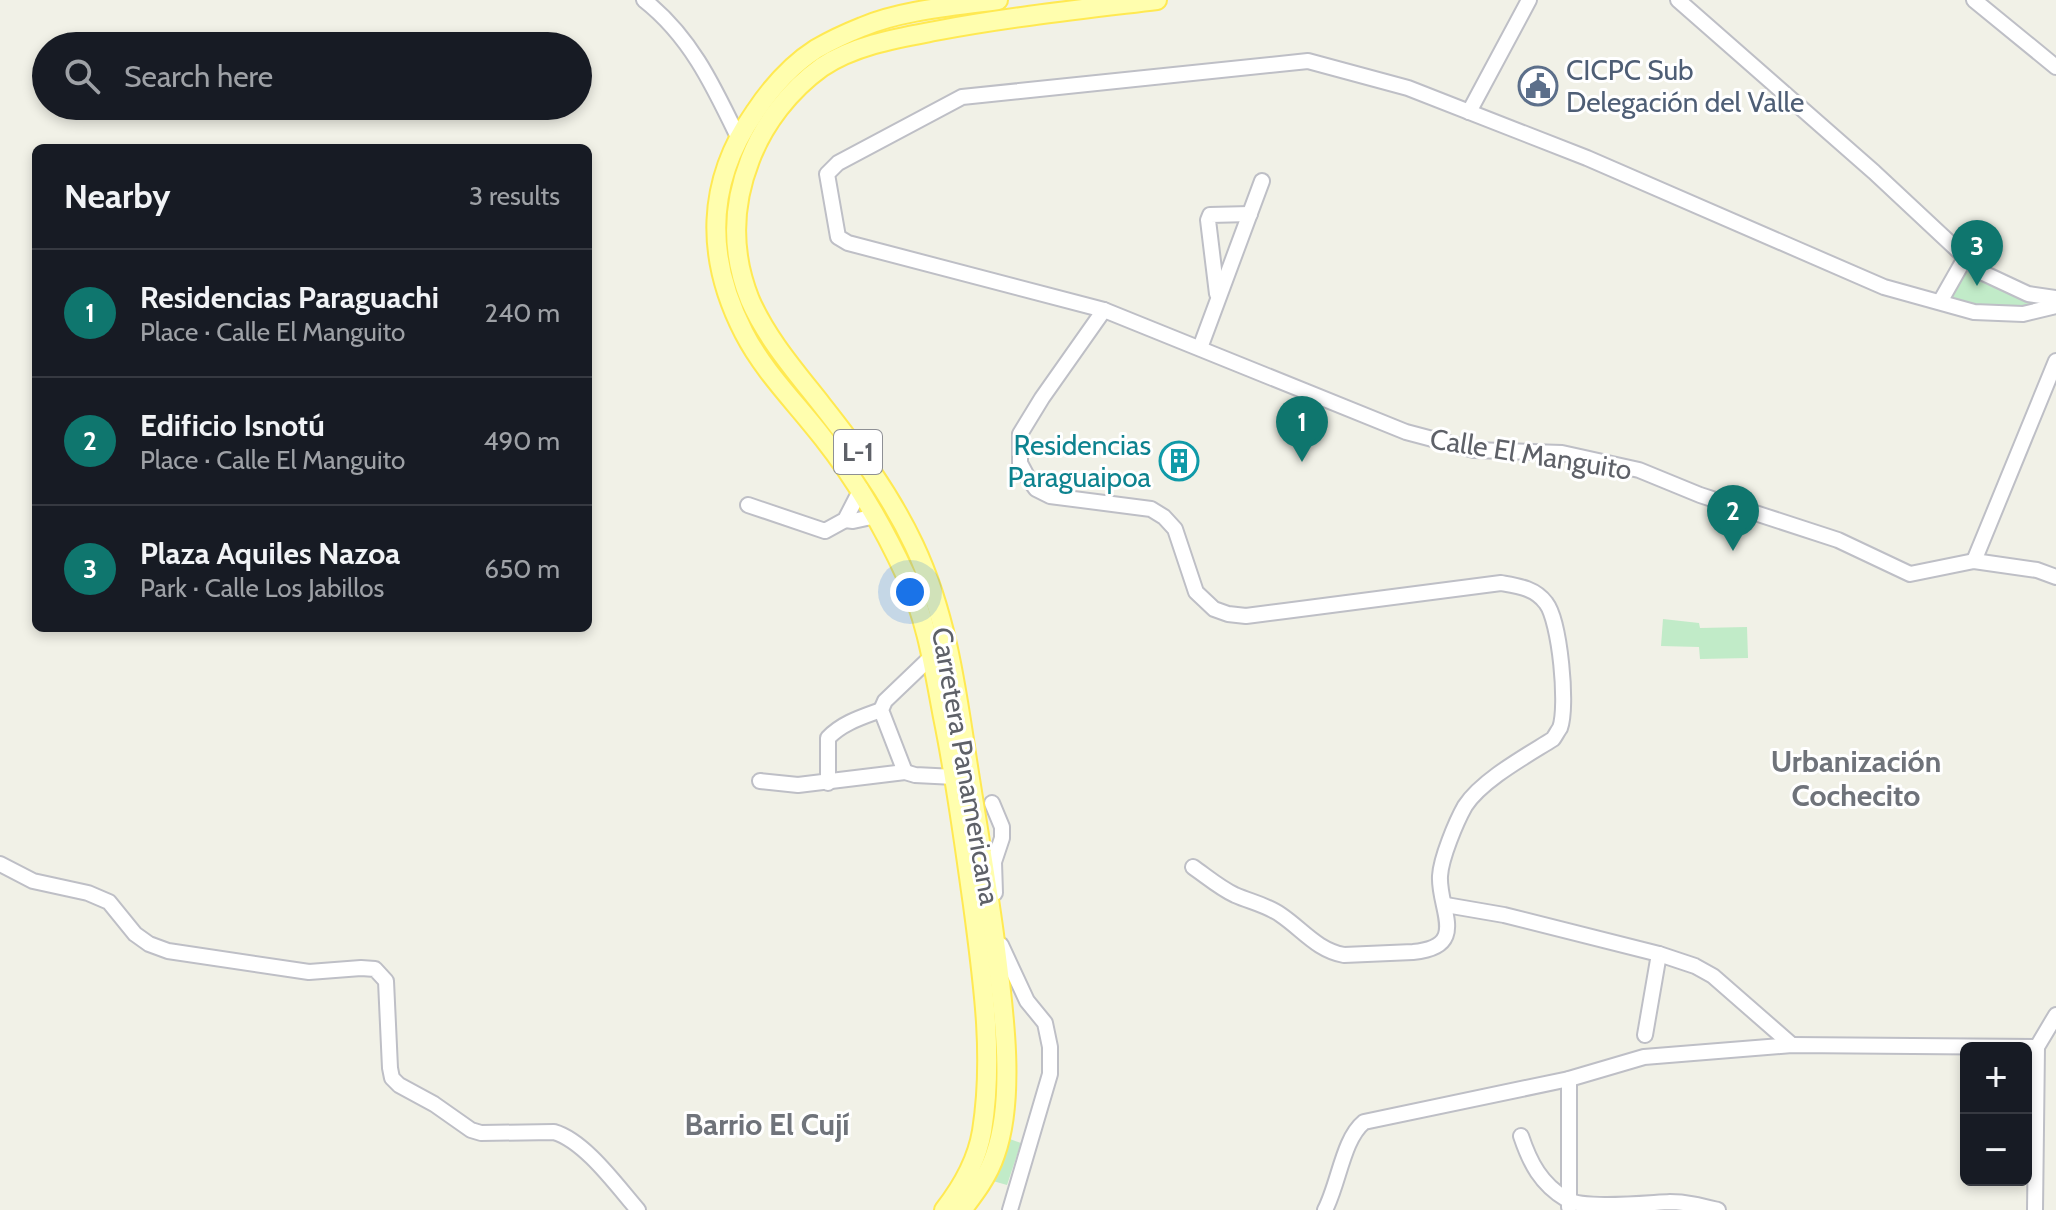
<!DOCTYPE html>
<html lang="en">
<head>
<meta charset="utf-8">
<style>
  :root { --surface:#171b24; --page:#20242c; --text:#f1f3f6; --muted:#9ea1a6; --line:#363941; --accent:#0f766e }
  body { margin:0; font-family:Cabin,sans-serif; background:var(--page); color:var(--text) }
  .controls { position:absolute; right:24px; bottom:24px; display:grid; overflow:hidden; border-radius:12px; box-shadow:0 4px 12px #0003 }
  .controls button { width:72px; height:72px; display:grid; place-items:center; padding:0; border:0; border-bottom:2px solid var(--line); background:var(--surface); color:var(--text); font:40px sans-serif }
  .you { position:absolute; left:910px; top:592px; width:28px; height:28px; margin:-20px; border:6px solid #fff; border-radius:50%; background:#1a73e8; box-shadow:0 0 0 12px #1a73e833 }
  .badge { display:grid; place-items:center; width:52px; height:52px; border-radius:50%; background:var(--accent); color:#fff; font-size:26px; font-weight:700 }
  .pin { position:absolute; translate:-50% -66px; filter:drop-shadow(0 2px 4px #0008) }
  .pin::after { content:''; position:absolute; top:42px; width:28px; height:24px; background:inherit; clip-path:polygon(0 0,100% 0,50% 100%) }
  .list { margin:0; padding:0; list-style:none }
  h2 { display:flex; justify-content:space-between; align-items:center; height:104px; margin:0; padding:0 32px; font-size:34px }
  h2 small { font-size:26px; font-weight:400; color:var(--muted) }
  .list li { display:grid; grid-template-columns:52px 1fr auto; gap:24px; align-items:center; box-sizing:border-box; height:128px; padding:0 32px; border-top:2px solid var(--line) }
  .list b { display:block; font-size:30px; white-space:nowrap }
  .list p { margin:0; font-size:26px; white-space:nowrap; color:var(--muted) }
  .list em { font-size:26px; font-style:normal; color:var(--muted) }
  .icon { flex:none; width:44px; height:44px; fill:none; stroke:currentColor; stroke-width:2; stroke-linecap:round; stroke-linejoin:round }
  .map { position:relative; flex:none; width:2056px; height:1210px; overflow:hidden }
  .search { position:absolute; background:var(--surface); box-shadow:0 4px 12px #0003; left:32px; top:32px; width:560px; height:88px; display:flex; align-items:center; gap:20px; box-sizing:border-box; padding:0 28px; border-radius:44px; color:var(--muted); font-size:30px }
  .panel { position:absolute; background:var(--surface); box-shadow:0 4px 12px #0003; left:32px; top:144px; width:560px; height:488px; border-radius:12px }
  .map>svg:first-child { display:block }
</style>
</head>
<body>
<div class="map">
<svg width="2056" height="1210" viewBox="0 0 2056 1210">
  <rect width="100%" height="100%" fill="#f1f1e7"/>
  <g fill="#c1ebc8">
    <path d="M1965,261L2056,300L2023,312L1943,301Z"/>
    <path d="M1663,619L1699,623L1700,628L1747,627L1748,658L1700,659L1699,647L1661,646Z"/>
    <path d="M1007,1138L1021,1143L1007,1185L993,1181Z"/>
  </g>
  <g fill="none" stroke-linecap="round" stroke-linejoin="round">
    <g stroke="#bebfc6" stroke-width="18">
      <g id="minor">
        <path d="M644,0C690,36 713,85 738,137"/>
        <path d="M1678,0L1874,172L1981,272L2028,294L2056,298"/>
        <path d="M1974,0L2056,67"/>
        <path d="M1469,112L1529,0"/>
        <path d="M1217,294L1208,220L1210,215L1250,214"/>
        <path d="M1940,302L1965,258"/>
        <path d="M2056,306L2023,314L1974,312L1884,287L1587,158L1408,88L1308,61L962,97L838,163L827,174L838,237L848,243L1104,310L1406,432L1474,450L1562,453L1639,470L1700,495L1838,540L1910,574L1974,561L2037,570L2056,577"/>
        <path d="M1104,310L1042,398L1020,434V463L1028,478L1036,489L1050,496L1151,509L1164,517L1175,529L1196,592L1214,609L1228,614L1246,616L1285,611L1501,583C1518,586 1535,588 1546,603C1560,621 1568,707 1560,728C1559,729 1554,738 1553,739C1526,756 1482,780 1465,806C1456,822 1441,858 1440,876C1438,909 1470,947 1413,952L1344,955C1317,950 1303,930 1281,915C1267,905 1251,902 1235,895C1220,888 1206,876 1193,867"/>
        <path d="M1200,348L1262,181"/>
        <path d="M748,505L825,531L845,520L861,489"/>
        <path d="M845,520L853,521L876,516"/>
        <path d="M1974,561L2056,361"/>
        <path d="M905,772L881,710L885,701L931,657"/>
        <path d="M760,781L798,785L905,772L915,775L955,777"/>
        <path d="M828,783V738C842,723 862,717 881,710"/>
        <path d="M992,803L1002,827V838L994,862L995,893"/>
        <path d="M0,864L33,881L88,893L109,902L135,934L149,944L168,951L309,972L361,968L375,969L386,981L390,1068L392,1078L399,1085L434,1104L471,1130L481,1133L554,1132C585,1141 617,1186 638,1210"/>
        <path d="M1446,905L1504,915L1659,954L1695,966L1713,976L1792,1045"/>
        <path d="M1001,945L1027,1001L1045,1023L1050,1047V1074L1010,1210"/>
        <path d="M1645,1035L1659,954"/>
        <path d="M1521,1136C1530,1163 1541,1184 1566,1199C1583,1210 1647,1203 1670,1202C1687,1202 1702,1206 1718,1210"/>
        <path d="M1569,1207V1079"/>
        <path d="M1325,1210C1339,1183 1343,1139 1364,1122L1569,1079L1644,1057L1792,1045L2037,1047"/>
        <path d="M2035,1210L2037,1047L2056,1015"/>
      </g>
    </g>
    <g stroke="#ffe952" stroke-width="22">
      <g id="major">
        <path d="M944,1210C962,1187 977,1161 982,1131C994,1056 983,981 973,905C964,842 956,780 943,717C934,670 927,620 906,576C883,526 857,481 823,438C796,403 764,372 744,333C705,257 706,182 755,112C771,88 791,65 816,49C830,41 847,33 862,27C901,10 956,6 998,0"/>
        <path d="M962,1210C975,1193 988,1176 995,1155C1017,1094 1002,998 994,934C986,876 976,818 967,760C956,686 946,613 914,545C890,494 856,448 822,405C796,372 767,339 750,300C731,253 732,206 750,160C764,123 790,90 822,67C855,45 898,38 935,31C1009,17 1083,9 1157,0"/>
      </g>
    </g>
    <use href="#minor" stroke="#fff" stroke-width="14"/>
    <use href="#major" stroke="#fffeae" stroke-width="18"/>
  </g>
  <defs>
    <g id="civic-ring" transform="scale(2)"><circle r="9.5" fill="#fff" stroke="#5c6f8a" stroke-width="1.5"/><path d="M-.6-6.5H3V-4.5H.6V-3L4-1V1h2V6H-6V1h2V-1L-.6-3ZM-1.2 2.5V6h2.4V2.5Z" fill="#5c6f8a"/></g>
    <g id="building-ring" transform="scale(2)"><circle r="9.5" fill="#fff" stroke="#0f9aa8" stroke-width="1.5"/><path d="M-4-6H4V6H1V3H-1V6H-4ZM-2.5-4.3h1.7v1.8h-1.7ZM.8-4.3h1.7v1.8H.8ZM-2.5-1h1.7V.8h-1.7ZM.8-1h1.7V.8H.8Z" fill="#0f9aa8"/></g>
  </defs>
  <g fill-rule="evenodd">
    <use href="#civic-ring" x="1538" y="86"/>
    <use href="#building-ring" x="1179" y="461"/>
  </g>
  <g text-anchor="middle" stroke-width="6" stroke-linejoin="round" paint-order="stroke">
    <rect fill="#fff" stroke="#8e9095" stroke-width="2" x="834" y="430" width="48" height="44" rx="6"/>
    <g font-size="26" font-weight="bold" fill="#5e6168">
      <text x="858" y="461">L-1</text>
    </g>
    <g font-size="28" fill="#4e5e75" stroke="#fff" text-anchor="start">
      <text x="1566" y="80">CICPC Sub<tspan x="1566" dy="32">Delegación del Valle</tspan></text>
    </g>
    <g font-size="28" fill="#0d838f" stroke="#fff" text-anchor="end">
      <text x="1151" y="455">Residencias<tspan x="1151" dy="32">Paraguaipoa</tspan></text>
    </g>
    <g font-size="28" fill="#5e6168" stroke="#fff">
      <text transform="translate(1531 454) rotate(9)" y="10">Calle El Manguito</text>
      <text transform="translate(966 766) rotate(80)" y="10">Carretera Panamericana</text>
    </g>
    <g font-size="30" font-weight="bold" fill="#6f737a" stroke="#fff">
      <text x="1856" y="772">Urbanización<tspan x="1856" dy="34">Cochecito</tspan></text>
      <text x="767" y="1135">Barrio El Cují</text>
    </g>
  </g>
</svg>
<div class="controls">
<button>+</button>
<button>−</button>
</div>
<div class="you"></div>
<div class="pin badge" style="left:1302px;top:462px">1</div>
<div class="pin badge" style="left:1733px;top:551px">2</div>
<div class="pin badge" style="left:1977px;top:286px">3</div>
<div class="search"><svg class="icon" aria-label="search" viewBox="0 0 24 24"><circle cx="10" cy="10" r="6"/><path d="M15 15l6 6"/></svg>Search here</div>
<section class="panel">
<h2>Nearby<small>3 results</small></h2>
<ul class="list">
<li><span class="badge">1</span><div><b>Residencias Paraguachi</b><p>Place · Calle El Manguito</p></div><em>240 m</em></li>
<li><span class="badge">2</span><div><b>Edificio Isnotú</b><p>Place · Calle El Manguito</p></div><em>490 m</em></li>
<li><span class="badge">3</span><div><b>Plaza Aquiles Nazoa</b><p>Park · Calle Los Jabillos</p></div><em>650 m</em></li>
</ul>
</section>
</div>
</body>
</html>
